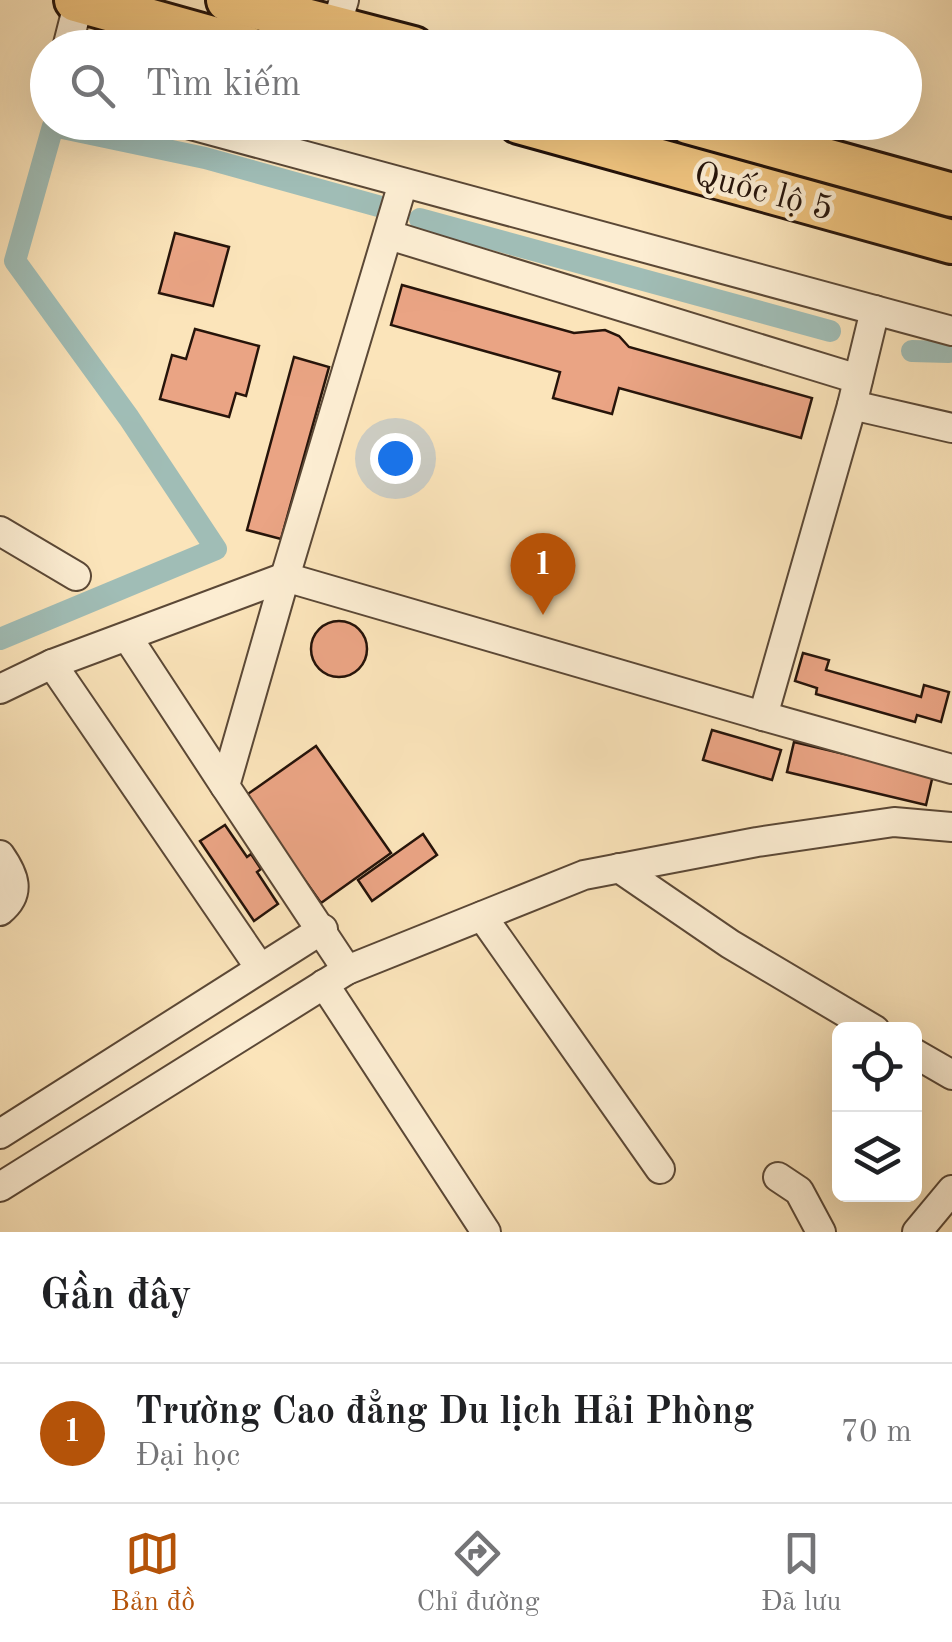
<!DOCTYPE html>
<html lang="vi">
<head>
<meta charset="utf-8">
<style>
  :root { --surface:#fff; --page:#f6f6f6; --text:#202124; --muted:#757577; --line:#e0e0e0; --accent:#b45309 }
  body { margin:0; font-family:"Old Standard TT",serif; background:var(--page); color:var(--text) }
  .controls { position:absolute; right:30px; bottom:30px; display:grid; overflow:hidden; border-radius:15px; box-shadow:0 10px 40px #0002 }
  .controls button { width:90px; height:90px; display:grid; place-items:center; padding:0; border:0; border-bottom:2px solid var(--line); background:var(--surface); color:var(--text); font:50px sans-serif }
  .you { position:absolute; left:395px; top:458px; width:35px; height:35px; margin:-25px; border:8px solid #fff; border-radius:50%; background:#1a73e8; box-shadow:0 0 0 15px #1a73e833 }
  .badge { display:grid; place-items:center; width:65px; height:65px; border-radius:50%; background:var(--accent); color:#fff; font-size:32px; font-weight:700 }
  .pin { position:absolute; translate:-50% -82px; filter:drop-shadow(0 2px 5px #0008) }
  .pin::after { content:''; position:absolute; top:52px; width:35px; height:30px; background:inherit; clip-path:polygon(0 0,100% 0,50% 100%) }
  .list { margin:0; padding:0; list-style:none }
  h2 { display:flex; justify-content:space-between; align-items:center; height:130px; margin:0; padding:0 40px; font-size:42px }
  h2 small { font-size:32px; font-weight:400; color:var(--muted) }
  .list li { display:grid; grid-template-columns:65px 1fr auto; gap:30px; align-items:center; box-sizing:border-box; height:140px; padding:0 40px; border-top:2px solid var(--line) }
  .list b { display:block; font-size:38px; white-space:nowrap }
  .list p { margin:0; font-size:32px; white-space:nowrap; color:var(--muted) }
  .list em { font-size:32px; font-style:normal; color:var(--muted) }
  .icon { flex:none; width:55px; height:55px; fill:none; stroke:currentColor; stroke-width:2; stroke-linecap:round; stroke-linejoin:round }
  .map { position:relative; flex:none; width:952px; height:1232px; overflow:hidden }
  .search { position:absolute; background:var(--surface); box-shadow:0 10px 40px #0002; left:30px; right:30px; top:30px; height:110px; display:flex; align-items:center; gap:25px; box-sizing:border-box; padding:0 35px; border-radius:55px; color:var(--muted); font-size:38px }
  .sheet { height:270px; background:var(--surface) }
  nav { display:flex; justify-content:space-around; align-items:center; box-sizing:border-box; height:140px; border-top:2px solid var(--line); background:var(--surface); font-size:28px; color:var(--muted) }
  nav a { display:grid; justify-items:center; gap:5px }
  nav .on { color:var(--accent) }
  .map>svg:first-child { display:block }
</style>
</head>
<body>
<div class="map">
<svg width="952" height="1232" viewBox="0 0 952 1232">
  <rect width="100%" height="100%" fill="#fbe4ba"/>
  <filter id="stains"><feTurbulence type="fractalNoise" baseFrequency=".002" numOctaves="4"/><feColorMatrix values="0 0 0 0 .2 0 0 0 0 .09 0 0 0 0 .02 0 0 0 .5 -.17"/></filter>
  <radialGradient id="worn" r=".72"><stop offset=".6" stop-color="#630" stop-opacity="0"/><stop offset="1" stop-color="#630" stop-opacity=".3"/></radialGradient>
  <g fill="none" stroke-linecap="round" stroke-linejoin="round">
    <g stroke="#a0bdb6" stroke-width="22">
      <path d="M420,219L830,331"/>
      <path d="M912,351L949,352"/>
      <path d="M0,639L216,549L129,418L15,261L53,126L205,158L378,206"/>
    </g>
  </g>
  <g fill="#eaa484" stroke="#26140a" stroke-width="2.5">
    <path d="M175,233L229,247L213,306L159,293Z"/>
    <path d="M402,285L574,333L605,330L619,336L629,347L812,398L801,438L619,388L612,414L553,398L560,372L391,325Z"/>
    <path d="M195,329L259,346L246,396L236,393L229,417L160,399L172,355L186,359Z"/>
    <path d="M294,357L329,367L281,539L247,530Z"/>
    <circle cx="339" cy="649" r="28"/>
    <path d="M803,653L829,660L826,670L921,697L924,685L949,692L941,722L917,715L915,722L816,694L817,688L795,681Z"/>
    <path d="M712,730L781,750L772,780L703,760Z"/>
    <path d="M794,742L933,775L926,805L787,772Z"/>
    <path d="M316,746L391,853L321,903L245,796Z"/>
    <path d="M225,825L247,857L251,854L261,869L257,872L278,904L254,921L200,841Z"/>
    <path d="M423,834L437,855L372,901L358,880Z"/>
  </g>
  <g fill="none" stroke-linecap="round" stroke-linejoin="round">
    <g stroke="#5b4836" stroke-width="32">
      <g id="minor">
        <path d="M336,27L344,0"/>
        <path d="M67,48L79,1"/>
        <path d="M180,122L952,331"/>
        <path d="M403,183L285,577L763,716L852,405L875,310"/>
        <path d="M389,235L858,379"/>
        <path d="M852,405L952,428"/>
        <path d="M0,531L76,576"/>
        <path d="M285,577L225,786L347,970"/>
        <path d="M128,638L225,786"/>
        <path d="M52,664L260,968"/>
        <path d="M0,689L52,664L285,577"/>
        <path d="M763,716L952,769"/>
        <path d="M0,855C14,875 22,893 0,911"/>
        <path d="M619,868L730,944L875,1030"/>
        <path d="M482,916L660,1169"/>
        <path d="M324,984L486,1232"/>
        <path d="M914,1053L952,1075"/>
        <path d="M0,1134L323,929"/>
        <path d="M778,1177L799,1191L821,1232"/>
        <path d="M0,1187L347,970L584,875L757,842L894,822L952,827"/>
        <path d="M917,1232L952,1190"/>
      </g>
    </g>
    <g stroke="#26140a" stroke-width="48">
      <g id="highway">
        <path d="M76,0L248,48"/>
        <path d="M228,0L413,48"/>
        <path d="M519,122L952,242"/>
        <path d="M688,122L952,195"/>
      </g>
    </g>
    <use href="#minor" stroke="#fcedd2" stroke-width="28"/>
    <use href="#highway" stroke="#eec27d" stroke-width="42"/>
  </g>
  <g text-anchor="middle" stroke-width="9" stroke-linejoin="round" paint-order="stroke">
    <g font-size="35" fill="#26140a" stroke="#fcedd2">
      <text transform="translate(764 190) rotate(15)" y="12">Quốc lộ 5</text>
    </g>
  </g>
  <rect width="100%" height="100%" filter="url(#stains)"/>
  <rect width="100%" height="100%" fill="url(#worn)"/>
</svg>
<div class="controls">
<button><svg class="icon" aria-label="locate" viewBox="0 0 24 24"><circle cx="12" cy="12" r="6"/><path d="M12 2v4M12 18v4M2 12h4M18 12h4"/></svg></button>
<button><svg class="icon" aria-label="layers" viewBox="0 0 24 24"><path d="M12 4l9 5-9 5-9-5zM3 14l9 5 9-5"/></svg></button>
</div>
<div class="you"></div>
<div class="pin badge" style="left:543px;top:615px">1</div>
<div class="search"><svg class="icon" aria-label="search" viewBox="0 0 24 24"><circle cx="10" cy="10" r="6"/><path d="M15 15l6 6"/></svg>Tìm kiếm</div>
</div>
<section class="sheet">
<h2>Gần đây<small></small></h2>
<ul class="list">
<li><span class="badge">1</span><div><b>Trường Cao đẳng Du lịch Hải Phòng</b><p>Đại học</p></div><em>70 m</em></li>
</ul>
</section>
<nav>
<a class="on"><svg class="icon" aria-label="map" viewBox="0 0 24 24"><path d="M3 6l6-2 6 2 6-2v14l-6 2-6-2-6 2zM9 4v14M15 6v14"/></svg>Bản đồ</a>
<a><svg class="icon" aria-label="directions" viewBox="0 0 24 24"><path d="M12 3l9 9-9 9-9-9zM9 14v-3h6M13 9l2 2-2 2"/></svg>Chỉ đường</a>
<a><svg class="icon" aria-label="saved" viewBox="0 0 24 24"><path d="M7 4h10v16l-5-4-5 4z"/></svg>Đã lưu</a>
</nav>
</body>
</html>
